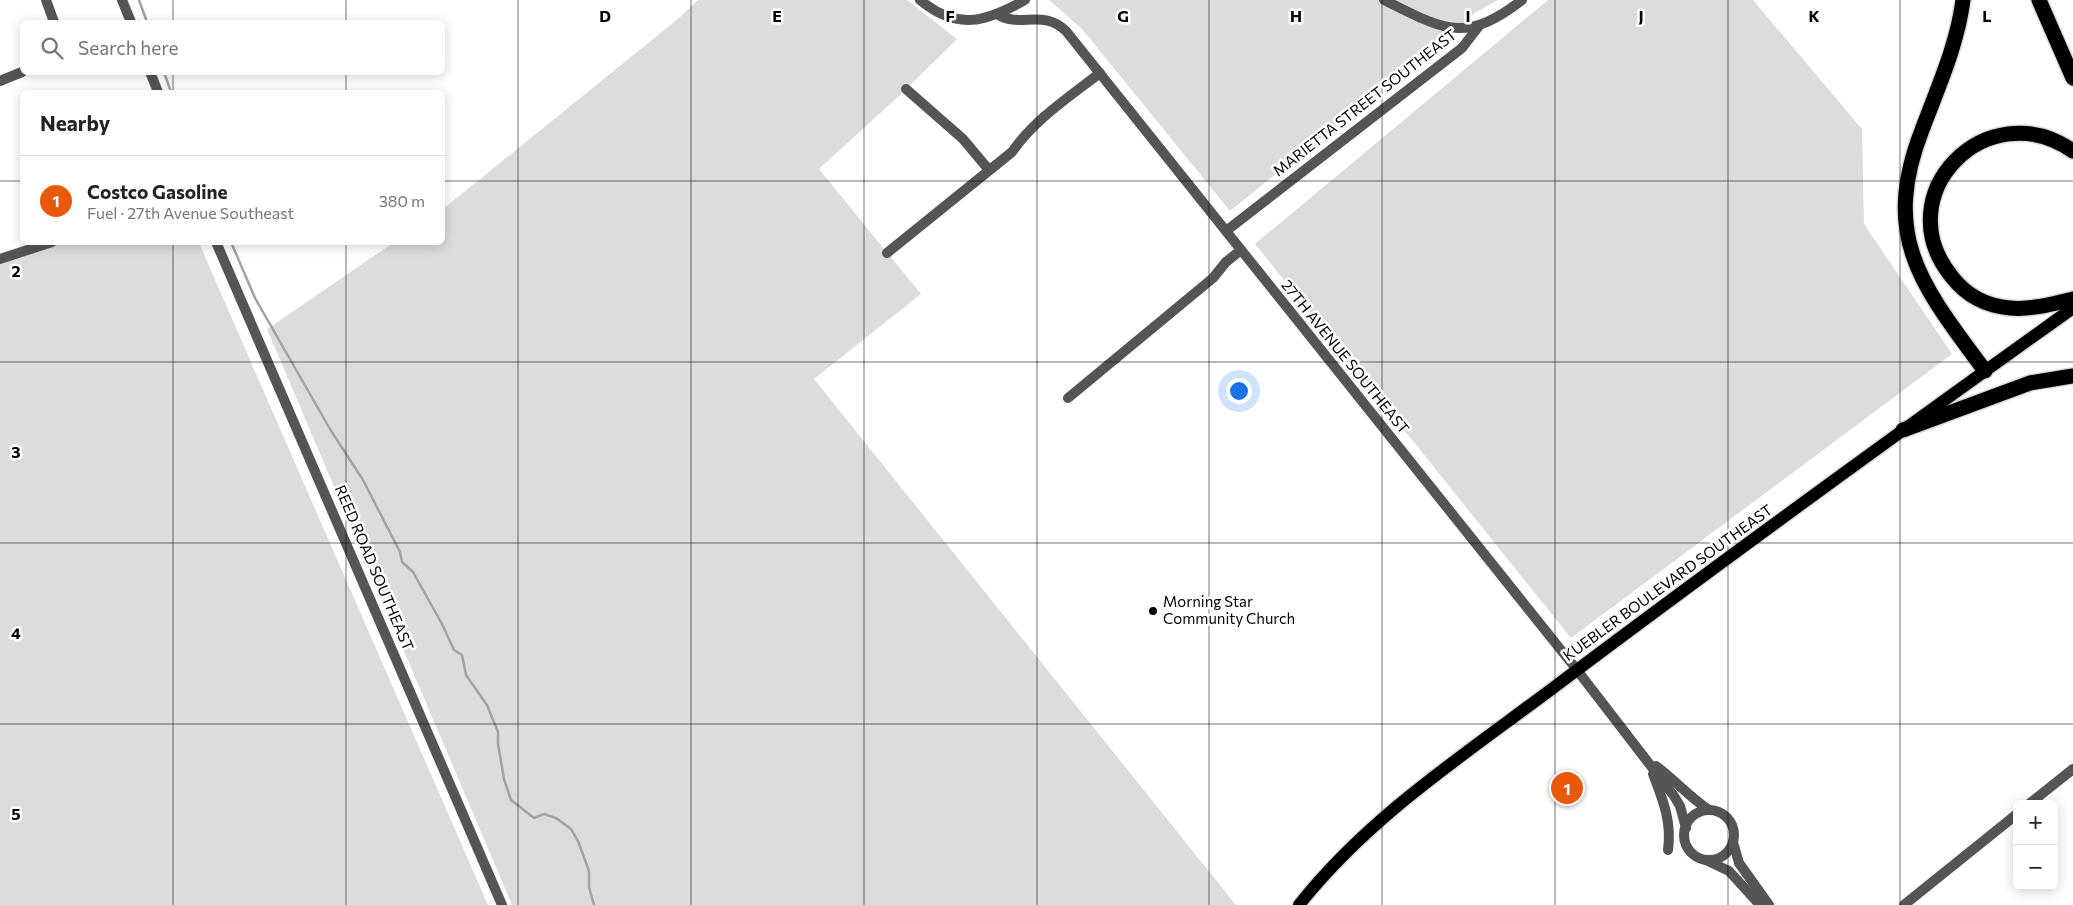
<!DOCTYPE html>
<html lang="en">
<head>
<meta charset="utf-8">
<style>
  :root { --surface:#fff; --page:#f6f6f6; --text:#222; --muted:#767676; --line:#e0e0e0; --accent:#ea580c }
  body { margin:0; font-family:Commissioner,sans-serif; background:var(--page); color:var(--text) }
  .controls { position:absolute; right:15px; bottom:15px; display:grid; overflow:hidden; border-radius:8px; box-shadow:0 2px 12px #0003 }
  .controls button { width:45px; height:45px; display:grid; place-items:center; padding:0; border:0; border-bottom:1px solid var(--line); background:var(--surface); color:var(--text); font:25px sans-serif }
  .you { position:absolute; left:1238px; top:390px; width:18px; height:18px; margin:-12px; border:4px solid #fff; border-radius:50%; background:#1a73e8; box-shadow:0 0 0 8px #1a73e833 }
  .badge { display:grid; place-items:center; width:32px; height:32px; border-radius:50%; background:var(--accent); color:#fff; font-size:16px; font-weight:700 }
  .pin { position:absolute; translate:-50% -50%; border:2px solid #fff; box-shadow:0 1px 5px #0006 }
  .list { margin:0; padding:0; list-style:none }
  h2 { display:flex; justify-content:space-between; align-items:center; height:65px; margin:0; padding:0 20px; font-size:21px }
  h2 small { font-size:16px; font-weight:400; color:var(--muted) }
  .list li { display:grid; grid-template-columns:32px 1fr auto; gap:15px; align-items:center; box-sizing:border-box; height:90px; padding:0 20px; border-top:1px solid var(--line) }
  .list b { display:block; font-size:19px; white-space:nowrap }
  .list p { margin:0; font-size:16px; white-space:nowrap; color:var(--muted) }
  .list em { font-size:16px; font-style:normal; color:var(--muted) }
  .icon { flex:none; width:28px; height:28px; fill:none; stroke:currentColor; stroke-width:2; stroke-linecap:round; stroke-linejoin:round }
  .map { position:relative; flex:none; width:2073px; height:905px; overflow:hidden }
  .search { position:absolute; background:var(--surface); box-shadow:0 2px 12px #0003; left:20px; top:20px; width:425px; height:55px; display:flex; align-items:center; gap:12px; box-sizing:border-box; padding:0 18px; border-radius:8px; color:var(--muted); font-size:19px }
  .panel { position:absolute; background:var(--surface); box-shadow:0 2px 12px #0003; left:20px; top:90px; width:425px; height:155px; border-radius:8px }
  .map>svg:first-child { display:block }
</style>
</head>
<body>
<div class="map">
<svg width="2073" height="905" viewBox="0 0 2073 905">
  <rect width="100%" height="100%" fill="#fff"/>
  <g fill="#dcdcdc">
    <path d="M698,0H907L957,39L900,95L819,169L921,294L814,379L1236,905H512L267,329L393,243L442,242L443,209L679,18Z"/>
    <path d="M1049,0H1498L1476,12L1230,211L1082,29Z"/>
    <path d="M1548,0H1753L1862,129L1864,224L1952,354L1571,638L1255,244Z"/>
    <path d="M57,243H199L488,905H0V262Z"/>
  </g>
  <g fill="none" stroke-linecap="round" stroke-linejoin="round">
    <g stroke="#a3a3a3" stroke-width="2.5">
      <path d="M139,0L147,22"/>
      <path d="M164,72L171,92"/>
      <path d="M231,242L255,298L330,429L363,480L400,552L402,562L413,572L442,624L454,650L462,655L466,675L487,705L498,732V744L504,779L511,800L534,818L544,814L556,818L571,829L578,841L589,871V887L594,905"/>
    </g>
    <g stroke="#dbdbdb" stroke-width="15">
      <path id="primary" d="M1299,905C1371,814 1470,751 1561,682C1730,555 1901,431 2073,308"/>
    </g>
    <g stroke="#dbdbdb" stroke-width="18">
      <g id="motorway">
        <path d="M1963,0C1957,46 1938,87 1922,130C1880,238 1923,287 1985,371"/>
        <path d="M2039,0L2073,78"/>
        <path d="M2073,151C1987,91 1885,195 1952,277C1966,295 1986,306 2010,308C2031,310 2052,304 2073,299"/>
        <path d="M1903,430L2030,383L2073,376"/>
      </g>
    </g>
    <g stroke="#555" stroke-width="10">
      <path d="M46,0L54,22"/>
      <path d="M997,14C1020,29 1042,8 1066,31L1577,670"/>
      <path d="M0,81L22,72"/>
      <path d="M906,89L963,139L989,170"/>
      <path d="M1226,231L1462,48L1479,26"/>
      <path d="M887,253L1012,152C1034,120 1069,97 1100,73"/>
      <path d="M1068,398L1213,278L1226,262L1241,250"/>
      <path d="M2029,804L2073,769"/>
      <path d="M1904,905L2017,814"/>
    </g>
    <g stroke="#555" stroke-width="10">
      <path d="M122,0L131,22"/>
      <path d="M920,0C957,31 986,22 1025,0"/>
      <path d="M1384,0C1443,29 1464,45 1522,0"/>
      <path d="M150,72L158,92"/>
      <path d="M216,242L502,905"/>
      <path d="M0,259L52,242"/>
      <path d="M1577,670L1674,796L1680,806L1686,828"/>
      <path d="M1656,766C1675,780 1689,797 1709,810"/>
      <path d="M1653,774C1663,800 1672,822 1668,850"/>
      <circle cx="1709" cy="835" r="25"/>
      <path d="M1733,842L1739,863L1769,905"/>
      <path d="M1706,860L1729,871L1760,905"/>
    </g>
    <use href="#primary" stroke="#000" stroke-width="12"/>
    <use href="#motorway" stroke="#000" stroke-width="15"/>
  </g>
  <path fill="none" stroke="#000" stroke-width="1" stroke-opacity="0.55" d="M173,0V22M346,0V22M518,0V905M691,0V905M864,0V905M1037,0V905M1209,0V905M1382,0V905M1555,0V905M1728,0V905M1900,0V905M173,72V92M346,72V92M0,181H22M442,181H2073M173,242V905M346,242V905M0,362H2073M0,543H2073M0,724H2073"/>
  <circle fill="#000" stroke="#fff" stroke-width="2" cx="1153" cy="611" r="5"/>
  <g text-anchor="middle" stroke-width="5" stroke-linejoin="round" paint-order="stroke">
    <g font-size="15" fill="#000" stroke="#fff">
      <text transform="translate(1365 103) rotate(-38)" y="5">MARIETTA STREET SOUTHEAST</text>
      <text transform="translate(1345 357) rotate(51)" y="5">27TH AVENUE SOUTHEAST</text>
      <text transform="translate(374 568) rotate(67)" y="5">REED ROAD SOUTHEAST</text>
      <text transform="translate(1668 583) rotate(-36)" y="5">KUEBLER BOULEVARD SOUTHEAST</text>
    </g>
    <g font-size="15" fill="#000" stroke="#fff" text-anchor="start">
      <text x="1163" y="607">Morning Star<tspan x="1163" dy="17">Community Church</tspan></text>
    </g>
  </g>
  <g font-size="16" text-anchor="middle" font-weight="bold" fill="#000" stroke="#fff" stroke-width="5" stroke-linejoin="round" paint-order="stroke">
    <text x="605" y="22">D</text>
    <text x="777" y="22">E</text>
    <text x="950" y="22">F</text>
    <text x="1123" y="22">G</text>
    <text x="1296" y="22">H</text>
    <text x="1468" y="22">I</text>
    <text x="1641" y="22">J</text>
    <text x="1814" y="22">K</text>
    <text x="1987" y="22">L</text>
    <text x="16" y="277">2</text>
    <text x="16" y="458">3</text>
    <text x="16" y="639">4</text>
    <text x="16" y="820">5</text>
  </g>
</svg>
<div class="controls">
<button>+</button>
<button>−</button>
</div>
<div class="you"></div>
<div class="pin badge" style="left:1567px;top:788px">1</div>
<div class="search"><svg class="icon" aria-label="search" viewBox="0 0 24 24"><circle cx="10" cy="10" r="6"/><path d="M15 15l6 6"/></svg>Search here</div>
<section class="panel">
<h2>Nearby<small></small></h2>
<ul class="list">
<li><span class="badge">1</span><div><b>Costco Gasoline</b><p>Fuel · 27th Avenue Southeast</p></div><em>380 m</em></li>
</ul>
</section>
</div>
</body>
</html>
